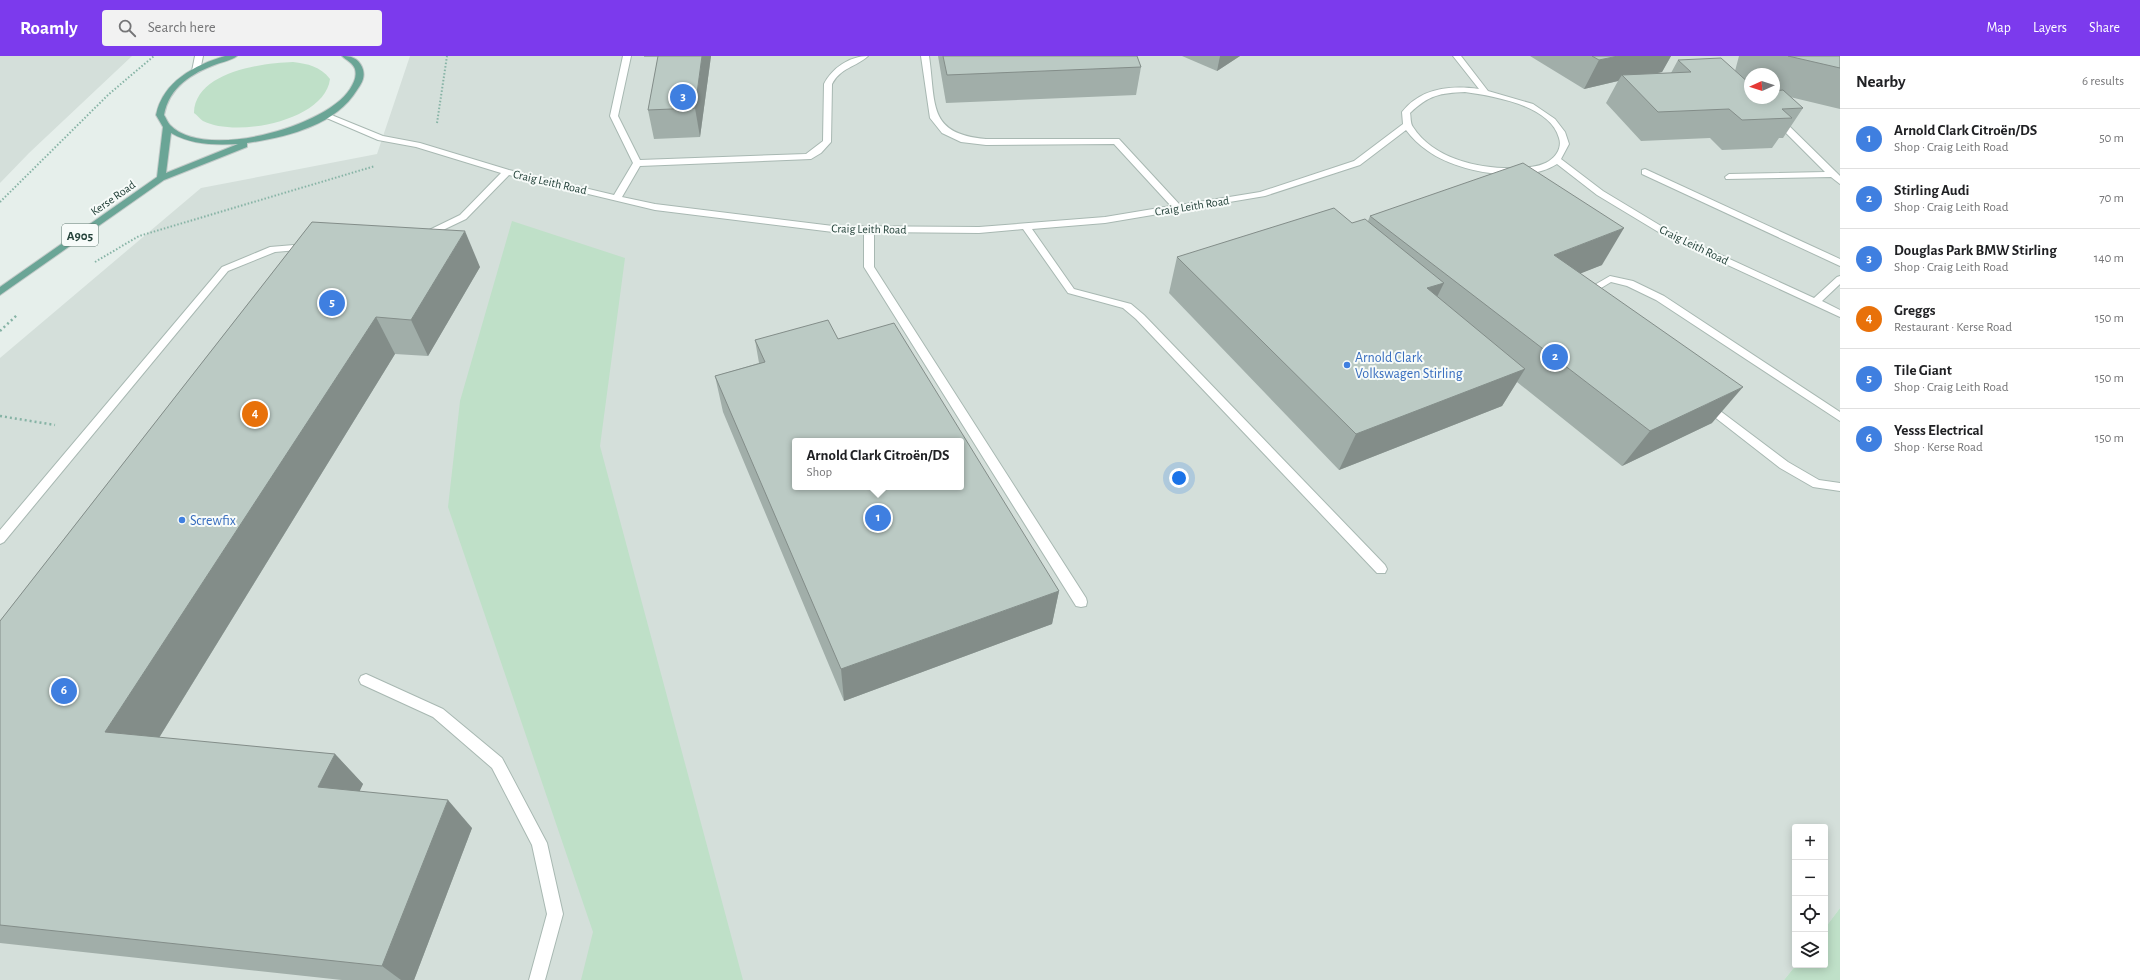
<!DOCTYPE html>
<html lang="en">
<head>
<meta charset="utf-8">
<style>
  :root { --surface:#fff; --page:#f2f2f2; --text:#202124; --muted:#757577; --line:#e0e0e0; --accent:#7c3aed }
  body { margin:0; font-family:"Alegreya Sans",sans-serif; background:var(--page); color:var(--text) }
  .controls { position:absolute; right:12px; bottom:12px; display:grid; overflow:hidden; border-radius:4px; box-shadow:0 2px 10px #0003 }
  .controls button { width:36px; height:36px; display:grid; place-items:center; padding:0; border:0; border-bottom:1px solid var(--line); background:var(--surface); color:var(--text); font:20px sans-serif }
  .compass { position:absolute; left:1744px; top:12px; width:36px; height:36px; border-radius:50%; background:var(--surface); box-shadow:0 2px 10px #0003; rotate:267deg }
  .you { position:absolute; left:1179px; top:422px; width:14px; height:14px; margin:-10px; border:3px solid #fff; border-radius:50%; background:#1a73e8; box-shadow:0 0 0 6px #1a73e833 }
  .badge { display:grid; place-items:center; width:26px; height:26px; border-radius:50%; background:var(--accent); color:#fff; font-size:13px; font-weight:700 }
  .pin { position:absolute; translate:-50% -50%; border:2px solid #fff; box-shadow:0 1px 4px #0006 }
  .popup { position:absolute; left:792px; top:382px; width:172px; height:52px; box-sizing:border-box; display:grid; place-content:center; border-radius:4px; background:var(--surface); filter:drop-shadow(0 1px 3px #0005); font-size:13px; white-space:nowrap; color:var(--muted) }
  .popup b { font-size:15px; color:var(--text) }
  .popup::after { content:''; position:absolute; left:50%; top:100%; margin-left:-8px; border:8px solid transparent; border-top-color:var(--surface) }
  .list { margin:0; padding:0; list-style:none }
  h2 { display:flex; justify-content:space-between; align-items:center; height:52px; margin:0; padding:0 16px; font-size:17px }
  h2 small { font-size:13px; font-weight:400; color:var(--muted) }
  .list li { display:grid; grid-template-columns:26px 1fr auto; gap:12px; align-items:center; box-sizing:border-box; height:60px; padding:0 16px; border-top:1px solid var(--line) }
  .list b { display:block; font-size:15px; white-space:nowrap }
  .list p { margin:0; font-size:13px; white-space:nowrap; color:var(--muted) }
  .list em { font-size:13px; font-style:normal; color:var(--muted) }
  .icon { flex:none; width:22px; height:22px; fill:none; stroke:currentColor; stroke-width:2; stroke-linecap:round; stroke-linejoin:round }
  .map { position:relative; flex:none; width:1840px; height:924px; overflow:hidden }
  header { display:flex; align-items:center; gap:24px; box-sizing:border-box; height:56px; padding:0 20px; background:var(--accent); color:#fff }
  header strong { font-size:19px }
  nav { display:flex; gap:22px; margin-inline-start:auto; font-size:14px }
  .search { width:280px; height:36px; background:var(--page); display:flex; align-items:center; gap:10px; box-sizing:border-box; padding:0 14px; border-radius:4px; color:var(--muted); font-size:15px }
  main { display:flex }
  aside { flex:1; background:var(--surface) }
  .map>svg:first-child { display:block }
</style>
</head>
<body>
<header>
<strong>Roamly</strong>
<div class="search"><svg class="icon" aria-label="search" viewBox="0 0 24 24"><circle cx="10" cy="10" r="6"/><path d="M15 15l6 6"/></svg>Search here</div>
<nav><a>Map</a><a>Layers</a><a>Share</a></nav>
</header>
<main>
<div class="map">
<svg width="1840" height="924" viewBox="0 0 1840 924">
  <rect width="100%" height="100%" fill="#e6efeb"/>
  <g fill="#d4dfda" fill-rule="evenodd">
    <path d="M0,0H132L29,97L0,127Z"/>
    <path d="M410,0H1840V852L1825,872V771H1795L1796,909L1784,924H0V302L201,132L377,98ZM1750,18H1774V42H1750ZM795,385H961V431H795Z"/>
  </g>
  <g fill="#bfe0c8">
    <path d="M293,6C308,8 320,10 330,23C325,65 236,82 203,65C200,63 197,59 194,57C195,16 262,7 293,6Z"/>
    <path d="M512,165L625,202L600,390L743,924H581L593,876L448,451L460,345Z"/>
    <path d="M1840,852V924H1784L1796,909H1825V872Z"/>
  </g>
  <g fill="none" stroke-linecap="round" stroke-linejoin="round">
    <g stroke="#a8b8b2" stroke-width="2">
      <g id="minor">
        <path d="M195,0H203L200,15L196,17L192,15Z"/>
        <path d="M623,0H631L618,60L640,104L806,98L823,85L824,28C832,12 850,0 868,0C856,11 840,12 832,28L831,86L821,97L811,103L640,110L622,141L655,148L833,170L979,171L1105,161L1171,150L1114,88L986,89L961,86L942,77L930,62L921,0H929C936,48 927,78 986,83H1119L1180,149L1260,136L1354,105L1403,68L1402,56C1421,32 1450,29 1479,33L1453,0H1461L1488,35L1533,48L1555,63L1565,76L1569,88L1561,103L1603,135L1671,176L1814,242L1837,221L1840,220V228L1822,245L1840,254V261L1665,180L1597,139L1557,108C1525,129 1457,116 1428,95C1419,89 1412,82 1406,74L1360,109L1265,140L1105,167L1032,173L1074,233L1131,248L1144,259L1385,509L1387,513L1385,517H1377L1136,263L1123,252L1068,237L1023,173L979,177L874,176V211L1086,542L1087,546L1086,550L1081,551L1076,550L864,211V176H833L655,154L509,119L466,163L424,183L419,180L421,178L460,159L501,117L416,91L378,84L322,60L329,58L383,80L420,87L509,114L614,139L633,107L610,60ZM1465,36C1493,40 1550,49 1559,82C1562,91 1557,100 1549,105C1540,111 1529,111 1520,112C1483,114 1434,104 1413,71C1410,67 1411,61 1410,57C1429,39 1440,37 1465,36Z"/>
        <path d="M1774,61H1780L1836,116L1840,120V128L1831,121L1726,123L1725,121L1729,118L1825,116L1774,65Z"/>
        <path d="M1645,113L1840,203V210L1642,118V114Z"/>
        <path d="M306,188L311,191L309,193L275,196L228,215L4,486L0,488V474L222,211L270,191Z"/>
        <path d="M1610,220L1633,225L1664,240L1840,356V365L1656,244L1627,230L1611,226L1588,240L1584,241L1579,238Z"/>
        <path d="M1707,345L1788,406L1819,424L1840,427V435L1813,431L1780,412L1703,352L1702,349L1703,346Z"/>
        <path d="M366,618L443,653L502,702L547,787L563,858L545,924H529L547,858L532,789L492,712L433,661L361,628L359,624L361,620Z"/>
      </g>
    </g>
    <g stroke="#c2cac8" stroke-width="2">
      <path id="major" d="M225,0H237C232,4 223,6 217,8C192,17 169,31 164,59C166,62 168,67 170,69C204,105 326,71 350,33C354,26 357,21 355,13C353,7 346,4 342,0C351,0 358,2 362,11C366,20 362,27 357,34C335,70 286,81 247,87V91L164,124L0,239V231L157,121L163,71L156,59C163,25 195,9 225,0ZM171,77C192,89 214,89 238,88L166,117Z"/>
    </g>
    <g stroke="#86b3a5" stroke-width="2" stroke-dasharray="1.5 2" stroke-linecap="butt">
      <path d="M437,67L447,0"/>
      <path d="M0,146L109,38L154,0"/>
      <path d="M95,206L139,180L375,110"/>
    </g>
    <g stroke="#86b3a5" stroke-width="2.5" stroke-dasharray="2 3" stroke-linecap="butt">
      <path d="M0,275L17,259"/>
      <path d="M0,360L55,369"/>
    </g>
    <use href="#minor" fill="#fff" fill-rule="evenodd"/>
    <use href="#major" fill="#6aa596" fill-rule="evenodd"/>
  </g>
  <g fill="#a1aea9" fill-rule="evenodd">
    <path d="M644,0H711L700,81L654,83L648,54L658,1H644Z"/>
    <path d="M938,0H1137L1141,11L1136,39L946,47Z"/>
    <path d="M1182,0H1240L1217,15Z"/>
    <path d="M1530,0H1671L1662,16L1657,17H1671L1678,4L1735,15L1739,0H1840V53L1790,41L1803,52L1783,82H1779L1772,92L1722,94L1710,82L1641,85L1606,47L1618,25L1584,33ZM1750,18H1774V42H1750Z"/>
    <path d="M1370,160L1602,209L1580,217L1712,367L1622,410L1517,326L1502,350L1339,414L1169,237L1177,201L1352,167L1368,165Z"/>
    <path d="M312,166L480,211L428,300L395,298L159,682L335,698L363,728L359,735L472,772L414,924H342L0,887V565Z"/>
    <path d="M838,283L1059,535L1052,568L844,645L723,356L715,320L759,307L755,284Z"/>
  </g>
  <g fill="#838d89">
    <path d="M702,0H711L700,81L695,52Z"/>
    <path d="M1220,0H1240L1217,15Z"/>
    <path d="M1618,0H1671L1662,16L1627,24L1622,19L1618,25L1584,33L1599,4Z"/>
    <path d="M1624,172L1602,209L1534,236L1554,199Z"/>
    <path d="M465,175L480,211L428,300L411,264Z"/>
    <path d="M1444,227L1426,263L1427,232Z"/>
    <path d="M376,261L395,298L144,706L105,676Z"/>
    <path d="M1525,313L1502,350L1339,414L1356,378Z"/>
    <path d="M1743,331L1712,367L1622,410L1650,375Z"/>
    <path d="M1059,535L1052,568L844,645L841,613Z"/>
    <path d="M335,698L363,728L348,760L318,731Z"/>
    <path d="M448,744L472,772L414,924H401L382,910Z"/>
  </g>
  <g fill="#bbcac4" stroke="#838d89" fill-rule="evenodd">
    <path d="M658,0H702L695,52L648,54Z"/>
    <path d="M943,0H1137L1141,11L947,19Z"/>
    <path d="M1592,0H1618L1599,4Z"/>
    <path d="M1788,0H1840V12Z"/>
    <path d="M1721,2L1750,28V42H1774V35L1783,34L1803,52L1782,53L1792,62L1742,64L1729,53L1658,56L1622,19L1691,16L1678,4Z"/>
    <path d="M1523,107L1624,172L1554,199L1743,331L1650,375L1370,160Z"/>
    <path d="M1334,152L1352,167L1365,163L1444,227L1427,232L1525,313L1356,378L1177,201Z"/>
    <path d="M312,166L465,175L411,264L376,261L105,676L335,698L318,731L448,744L382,910L0,869V565Z"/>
    <path d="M828,264L838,283L894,267L1059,535L841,613L715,320L765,306L755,284ZM795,385H961V431H795Z"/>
  </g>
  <g fill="#3f7fe0" stroke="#f7fbf9" stroke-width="1.5">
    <circle cx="1347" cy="309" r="4"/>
    <circle cx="182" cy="464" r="4"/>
  </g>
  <g text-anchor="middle" stroke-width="4" stroke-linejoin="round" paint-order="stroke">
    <g font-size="12" fill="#24423a" stroke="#f7fbf9">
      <text transform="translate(550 126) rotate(13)" y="4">Craig Leith Road</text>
      <text transform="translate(113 142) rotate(-35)" y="4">Kerse Road</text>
      <text transform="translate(1192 150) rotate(-9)" y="4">Craig Leith Road</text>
      <text transform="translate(869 173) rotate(1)" y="4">Craig Leith Road</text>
      <text transform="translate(1694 189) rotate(26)" y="4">Craig Leith Road</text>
    </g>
    <rect fill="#f7fbf9" stroke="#637a73" stroke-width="1" x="62" y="168" width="36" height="22" rx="3"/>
    <g font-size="13" font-weight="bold" fill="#24423a">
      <text x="80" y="184">A905</text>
    </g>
    <g font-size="14" fill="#366cbe" stroke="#f7fbf9" text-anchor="start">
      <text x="1355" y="306">Arnold Clark<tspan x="1355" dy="16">Volkswagen Stirling</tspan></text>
      <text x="190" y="469">Screwfix</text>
    </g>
  </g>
</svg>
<div class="controls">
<button>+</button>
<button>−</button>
<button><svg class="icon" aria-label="locate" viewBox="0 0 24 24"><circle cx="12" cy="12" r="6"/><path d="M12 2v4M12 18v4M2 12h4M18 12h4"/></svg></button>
<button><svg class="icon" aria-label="layers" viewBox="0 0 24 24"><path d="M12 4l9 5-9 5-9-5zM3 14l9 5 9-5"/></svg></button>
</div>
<svg class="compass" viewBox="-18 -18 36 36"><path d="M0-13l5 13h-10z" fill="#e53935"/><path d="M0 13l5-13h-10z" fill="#757577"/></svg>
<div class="you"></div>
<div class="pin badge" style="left:878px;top:462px;background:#3f7fe0">1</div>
<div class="popup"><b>Arnold Clark Citroën/DS</b>Shop</div>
<div class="pin badge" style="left:1555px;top:301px;background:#3f7fe0">2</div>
<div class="pin badge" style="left:683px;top:41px;background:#3f7fe0">3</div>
<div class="pin badge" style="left:255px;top:358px;background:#e8710a">4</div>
<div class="pin badge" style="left:332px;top:247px;background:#3f7fe0">5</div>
<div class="pin badge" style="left:64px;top:635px;background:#3f7fe0">6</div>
</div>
<aside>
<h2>Nearby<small>6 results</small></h2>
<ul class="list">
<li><span class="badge" style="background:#3f7fe0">1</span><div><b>Arnold Clark Citroën/DS</b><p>Shop · Craig Leith Road</p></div><em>50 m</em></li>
<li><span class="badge" style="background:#3f7fe0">2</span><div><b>Stirling Audi</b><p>Shop · Craig Leith Road</p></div><em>70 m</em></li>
<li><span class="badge" style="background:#3f7fe0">3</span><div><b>Douglas Park BMW Stirling</b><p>Shop · Craig Leith Road</p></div><em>140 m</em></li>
<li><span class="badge" style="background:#e8710a">4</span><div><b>Greggs</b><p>Restaurant · Kerse Road</p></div><em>150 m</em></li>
<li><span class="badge" style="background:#3f7fe0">5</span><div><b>Tile Giant</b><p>Shop · Craig Leith Road</p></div><em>150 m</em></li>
<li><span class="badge" style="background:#3f7fe0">6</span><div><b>Yesss Electrical</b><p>Shop · Kerse Road</p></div><em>150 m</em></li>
</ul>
</aside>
</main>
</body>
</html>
